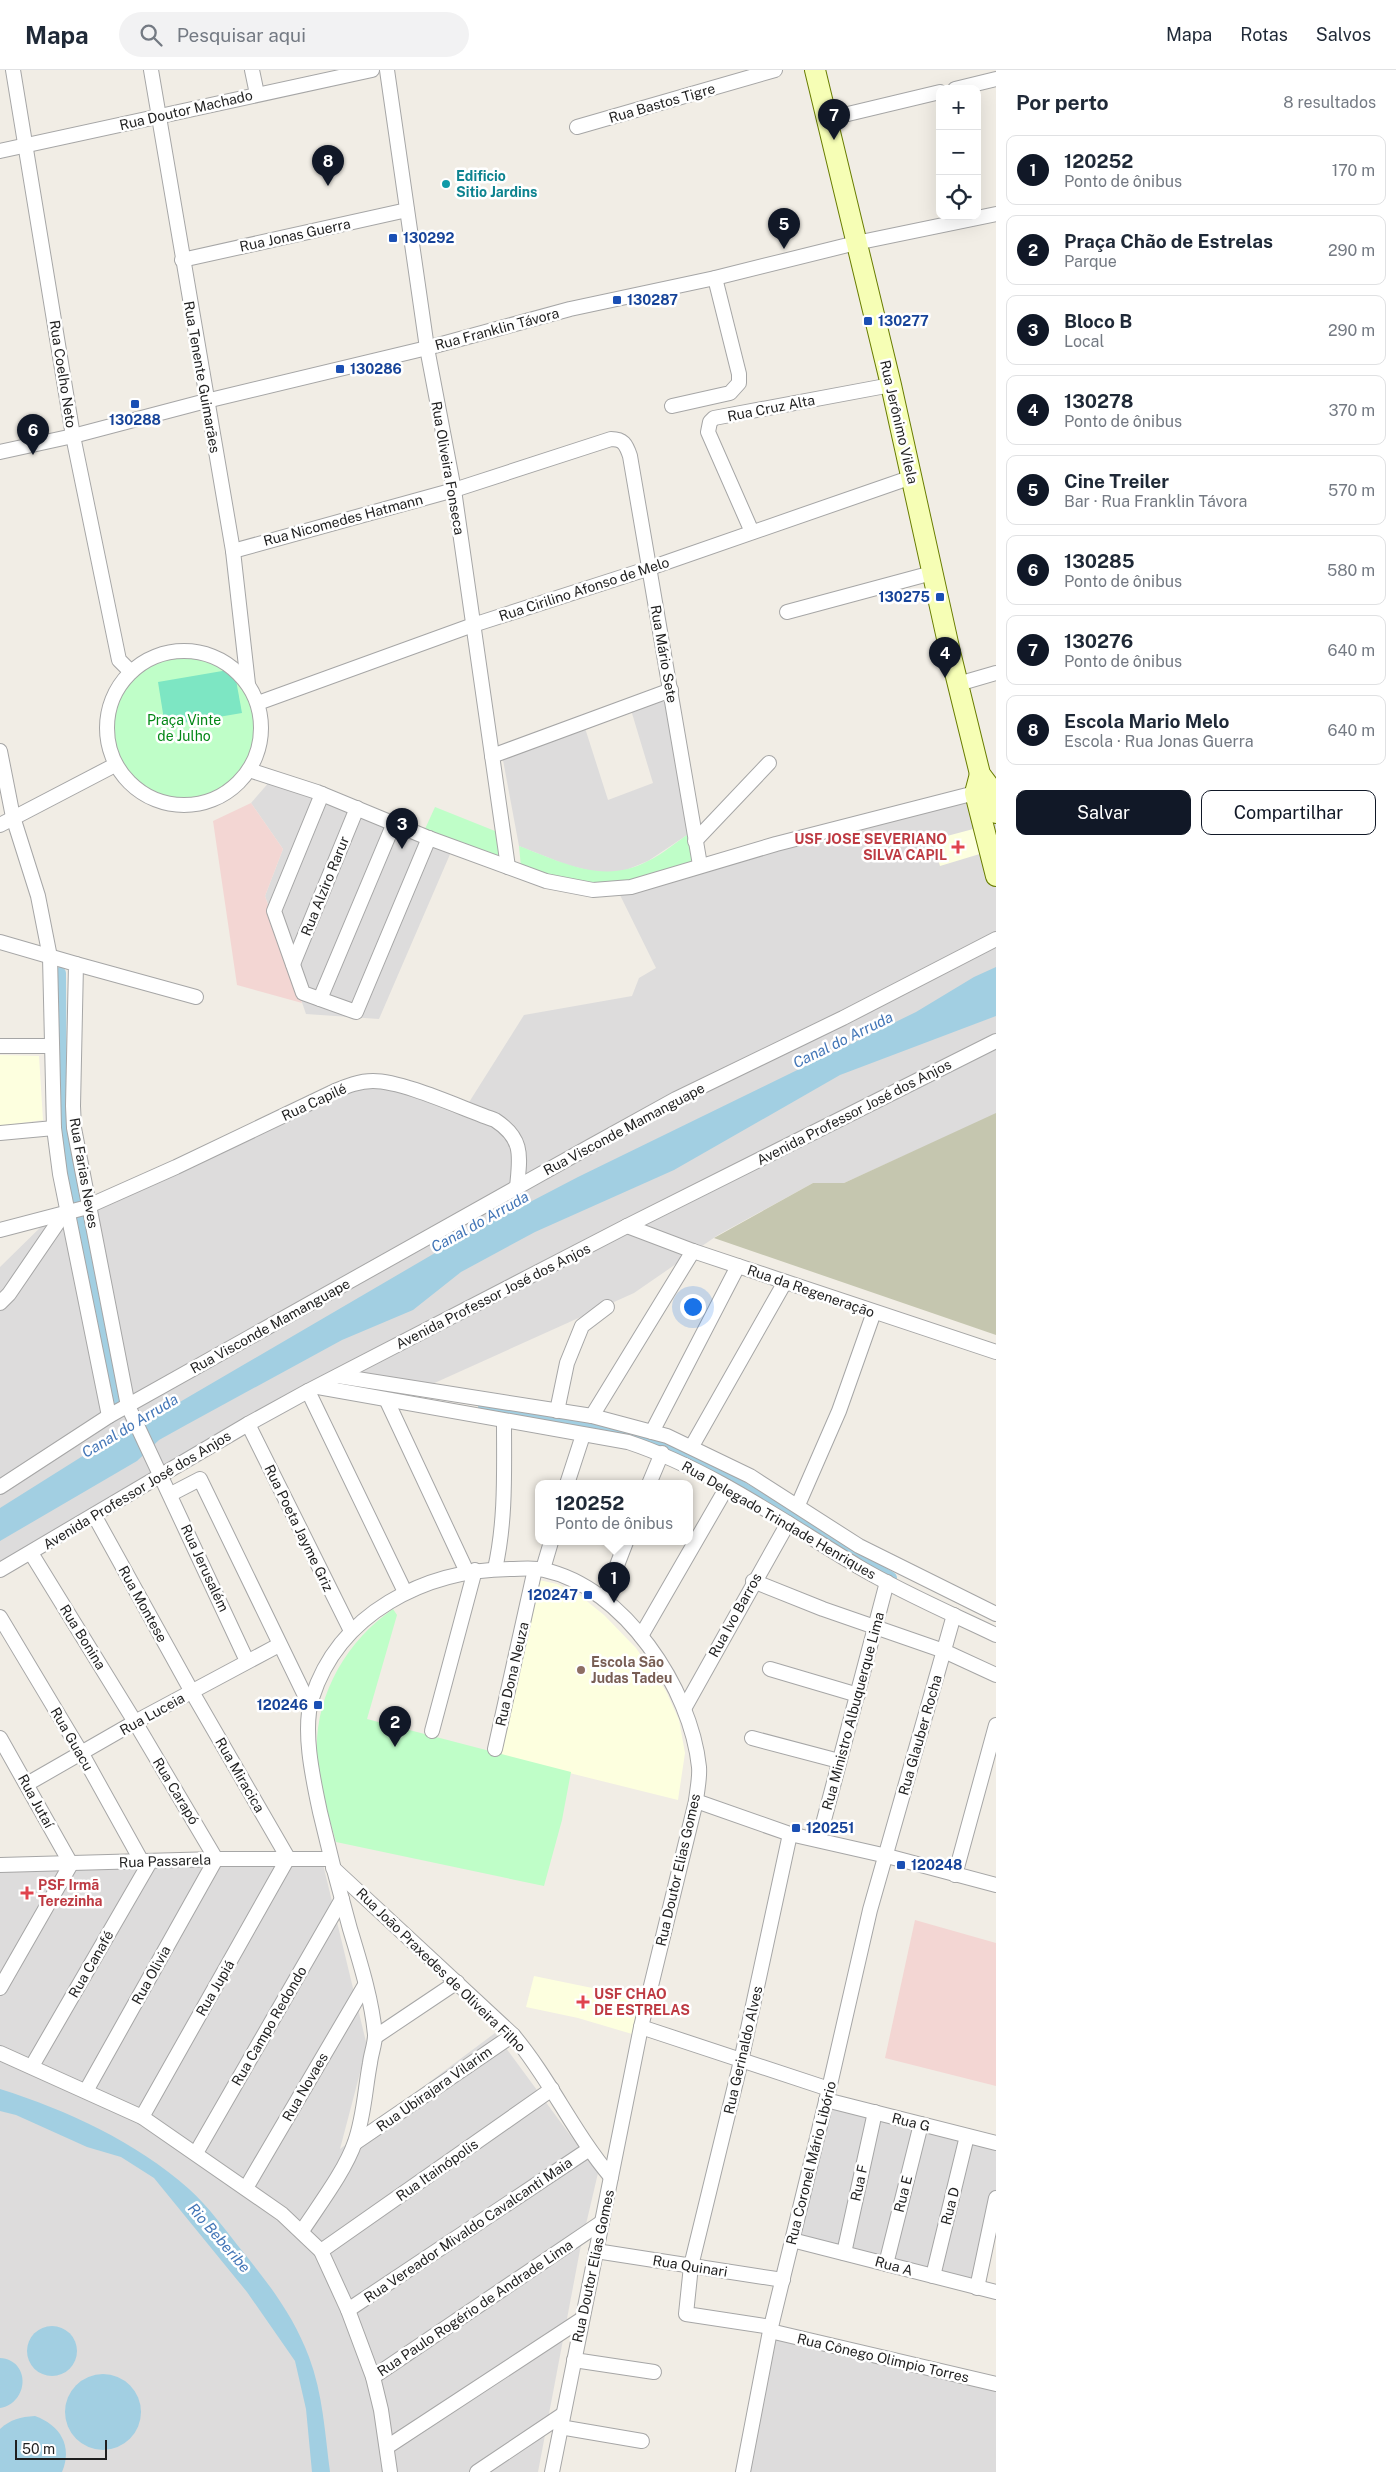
<!DOCTYPE html>
<html lang="pt">
<head>
<meta charset="utf-8">
<style>
  :root { --surface:#fff; --page:#f2f2f3; --text:#1f2937; --muted:#747a83; --line:#e0e1e3; --accent:#111827 }
  body { margin:0; font-family:"Public Sans",sans-serif; background:var(--page); color:var(--text) }
  .controls { position:absolute; right:15px; top:15px; display:grid; overflow:hidden; border-radius:10px; box-shadow:0 5px 20px #0002 }
  .controls button { width:45px; height:45px; display:grid; place-items:center; padding:0; border:0; border-bottom:1px solid var(--line); background:var(--surface); color:var(--text); font:25px sans-serif }
  .scale { position:absolute; left:15px; bottom:12px; width:92px; box-sizing:border-box; padding-left:5px; border:2px solid #1f1f1f; border-top:0; font-size:14px; line-height:18px; white-space:nowrap; color:#1f1f1f; -webkit-text-stroke:4px #fff; paint-order:stroke }
  .you { position:absolute; left:692px; top:1236px; width:18px; height:18px; margin:-12px; border:4px solid #fff; border-radius:50%; background:#1a73e8; box-shadow:0 0 0 8px #1a73e833 }
  .badge { display:grid; place-items:center; width:32px; height:32px; border-radius:50%; background:var(--accent); color:#fff; font-size:16px; font-weight:700 }
  .pin { position:absolute; translate:-50% -41px; filter:drop-shadow(0 1px 2px #0008) }
  .pin::after { content:''; position:absolute; top:26px; width:18px; height:15px; background:inherit; clip-path:polygon(0 0,100% 0,50% 100%) }
  .popup { position:absolute; left:535px; top:1410px; width:158px; height:65px; box-sizing:border-box; display:grid; place-content:center; border-radius:10px; background:var(--surface); filter:drop-shadow(0 1px 4px #0005); font-size:16px; white-space:nowrap; color:var(--muted) }
  .popup b { font-size:19px; color:var(--text) }
  .popup::after { content:''; position:absolute; left:50%; top:100%; margin-left:-10px; border:10px solid transparent; border-top-color:var(--surface) }
  .list { margin:0; padding:0; list-style:none }
  h2 { display:flex; justify-content:space-between; align-items:center; height:65px; margin:0; padding:0 20px; font-size:21px }
  h2 small { font-size:16px; font-weight:400; color:var(--muted) }
  .list li { display:grid; grid-template-columns:32px 1fr auto; gap:15px; align-items:center; box-sizing:border-box; height:70px; margin:0 10px 10px; padding:0 10px; border:1px solid var(--line); border-radius:10px }
  .list b { display:block; font-size:19px; white-space:nowrap }
  .list p { margin:0; font-size:16px; white-space:nowrap; color:var(--muted) }
  .list em { font-size:16px; font-style:normal; color:var(--muted) }
  .actions { display:flex; gap:10px; padding:15px 20px }
  .actions a { flex:1; padding:11px 0; border:1px solid var(--accent); border-radius:10px; text-align:center; font-size:18px; color:var(--accent) }
  .actions .main { background:var(--accent); color:#fff }
  .icon { flex:none; width:28px; height:28px; fill:none; stroke:currentColor; stroke-width:2; stroke-linecap:round; stroke-linejoin:round }
  .map { position:relative; flex:none; width:996px; height:2402px; overflow:hidden }
  header { display:flex; align-items:center; gap:30px; box-sizing:border-box; height:70px; padding:0 25px; background:var(--surface); border-bottom:1px solid var(--line) }
  header strong { font-size:24px }
  nav { display:flex; gap:28px; margin-inline-start:auto; font-size:18px }
  .search { width:350px; height:45px; background:var(--page); display:flex; align-items:center; gap:12px; box-sizing:border-box; padding:0 18px; border-radius:28px; color:var(--muted); font-size:19px }
  main { display:flex }
  aside { flex:1; background:var(--surface) }
  .map>svg:first-child { display:block }
</style>
</head>
<body>
<header>
<strong>Mapa</strong>
<div class="search"><svg class="icon" aria-label="search" viewBox="0 0 24 24"><circle cx="10" cy="10" r="6"/><path d="M15 15l6 6"/></svg>Pesquisar aqui</div>
<nav><a>Mapa</a><a>Rotas</a><a>Salvos</a></nav>
</header>
<main>
<div class="map">
<svg width="996" height="2402" viewBox="0 0 996 2402">
  <rect width="100%" height="100%" fill="#f1ede5"/>
  <g fill="#dddcdc">
    <path d="M665,627L690,763L648,791L621,802L600,803L567,795L519,776L503,690L585,658L608,730L653,713L631,640Z"/>
    <path d="M996,709V1044L844,1113H813L718,1165L634,1223L399,1329L303,1319L301,1334L0,1501V1197L52,1146L350,1010L412,1024L461,1045L524,945L632,926L639,908L656,898L619,823L971,719Z"/>
    <path d="M271,710L451,782L379,949L306,944L265,826L283,779L251,733Z"/>
    <path d="M322,1790L367,1976L340,2079L495,1963L598,2103L580,2180L538,2402H0V1795Z"/>
    <path d="M826,2030L996,2073V2128L978,2209L792,2170Z"/>
    <path d="M780,2263L996,2320V2402H741L762,2276Z"/>
  </g>
  <g fill="#f3d6d3">
    <path d="M251,733L283,779L265,826L302,933L237,915L213,751Z"/>
    <path d="M915,1850L996,1873V2016L885,1988Z"/>
  </g>
  <g fill="#fdffdf">
    <path d="M977,758L983,783L940,796L932,770Z"/>
    <path d="M0,985L39,986L43,1050L0,1056Z"/>
    <path d="M530,1508L557,1514L578,1524L604,1545L636,1578L666,1621L679,1650L685,1683L678,1730L493,1684Z"/>
    <path d="M534,1906L641,1928L632,1964L578,1948L526,1937Z"/>
  </g>
  <path fill="#c5c6af" d="M996,1043V1265L714,1168L813,1113H844Z"/>
  <g fill="#bffec8">
    <circle cx="184" cy="658" r="77"/>
    <path d="M435,737L500,763L502,787H494L425,759Z"/>
    <path d="M690,763L694,789L687,797L628,816H581L521,797L519,776C561,792 604,815 648,791C663,784 676,772 690,763Z"/>
    <path d="M393,1539L397,1545L367,1649L571,1702L562,1750L544,1816L336,1772C329,1747 321,1723 318,1697C310,1635 342,1574 393,1539Z"/>
  </g>
  <path fill="#7de6c3" d="M234,599L242,643L165,656L158,612Z"/>
  <g fill="#a2cfe2">
    <path d="M996,897V946L840,1005L674,1100L535,1162L461,1202L413,1240L342,1270L186,1355L159,1370L137,1391L0,1471V1438L113,1367L149,1350L459,1169L578,1107L916,942L974,907Z"/>
    <path d="M0,2019C67,2040 136,2072 189,2119C209,2137 226,2161 243,2182C270,2215 294,2247 309,2287C323,2324 325,2364 330,2402H312L306,2339L295,2291L247,2222L154,2108L121,2087L87,2077L16,2045L0,2041Z"/>
    <circle cx="52" cy="2281" r="25"/>
    <path d="M0,2288C31,2290 29,2333 0,2338Z"/>
    <circle cx="103" cy="2342" r="38"/>
    <path d="M35,2346C60,2355 73,2376 62,2402H0V2359C11,2349 20,2347 35,2346Z"/>
  </g>
  <g fill="none" stroke-linecap="round" stroke-linejoin="round">
    <g stroke="#a2cfe2" stroke-width="12">
      <path d="M60,903L61,1051L114,1329"/>
      <path d="M484,1336L589,1355L654,1371L702,1393L891,1508"/>
    </g>
    <g stroke="#a6a6a6" stroke-width="16">
      <g id="minor">
        <path d="M13,0L73,366L119,590L130,601"/>
        <path d="M151,0L233,481L248,614"/>
        <path d="M252,0L257,24"/>
        <path d="M387,0L427,278L454,420L508,797"/>
        <path d="M955,19L996,9"/>
        <path d="M827,49L940,22"/>
        <path d="M577,57L775,0"/>
        <path d="M0,81L372,0"/>
        <path d="M182,190L407,140"/>
        <path d="M672,336L730,323L739,313V304L715,208"/>
        <path d="M0,382L73,366L206,331L427,278L570,239L715,208L856,173L996,144"/>
        <path d="M752,462L708,362L710,352L714,348L891,315"/>
        <path d="M233,481L454,420L611,369C623,369 626,374 630,386L700,795"/>
        <path d="M787,542L932,503"/>
        <circle cx="184" cy="658" r="77"/>
        <path d="M958,614L996,603"/>
        <path d="M258,633L473,555L650,498L912,407"/>
        <path d="M0,681L13,747L38,826L50,887L54,1058L60,1104L109,1346"/>
        <path d="M492,686L671,620"/>
        <path d="M249,700L317,722L426,767L546,811L593,820L631,817L776,774L975,723"/>
        <path d="M322,724L274,841L303,923L356,942L429,768"/>
        <path d="M0,755L115,695"/>
        <path d="M695,771L769,693"/>
        <path d="M0,872L76,894L73,1036L74,1058L128,1336L247,1591"/>
        <path d="M76,894L196,927"/>
        <path d="M293,894L357,738"/>
        <path d="M320,929L394,753"/>
        <path d="M0,976H52"/>
        <path d="M0,1063L54,1058"/>
        <path d="M627,1156L693,1181L996,1282"/>
        <path d="M0,1160L84,1138L176,1097L335,1021C347,1016 359,1011 373,1011C404,1011 463,1039 495,1050C524,1069 520,1086 517,1117"/>
        <path d="M0,1233L9,1224L63,1145"/>
        <path d="M338,1306L592,1346L667,1366L750,1406L859,1476L996,1544"/>
        <path d="M318,1317L628,1372C712,1400 784,1452 859,1497C903,1523 950,1543 996,1565"/>
        <path d="M308,1321L405,1522"/>
        <path d="M387,1331L467,1502"/>
        <path d="M557,1341L567,1293L582,1256L607,1237"/>
        <path d="M592,1346L693,1181"/>
        <path d="M248,1354L351,1561"/>
        <path d="M652,1362L738,1196"/>
        <path d="M692,1376L785,1212"/>
        <path d="M567,1414L583,1365"/>
        <path d="M649,1414L662,1383"/>
        <path d="M0,1417L109,1346L589,1077L676,1029L843,948L996,869"/>
        <path d="M171,1424L200,1409L310,1636"/>
        <path d="M798,1435L839,1341L874,1242"/>
        <path d="M94,1445L192,1622L288,1788L142,2047"/>
        <path d="M31,1483L135,1652L216,1789L86,2021"/>
        <path d="M495,1499C506,1450 504,1401 504,1351"/>
        <path d="M543,1499L551,1472"/>
        <path d="M0,1500L248,1354L308,1321L627,1156L996,971"/>
        <path d="M753,1511L823,1539L944,1581L996,1605"/>
        <path d="M604,1529L626,1472"/>
        <path d="M0,1547L82,1684L142,1792"/>
        <path d="M641,1566L727,1417"/>
        <path d="M770,1599L858,1625"/>
        <path d="M685,1637L788,1453"/>
        <path d="M432,1661L475,1500"/>
        <path d="M0,1668L71,1794L0,1918"/>
        <path d="M752,1668L839,1691"/>
        <path d="M495,1679L535,1499"/>
        <path d="M27,1714L135,1652L279,1575"/>
        <path d="M696,1731L790,1764L887,1786L996,1815"/>
        <path d="M819,1769L887,1512"/>
        <path d="M0,1795L216,1789H330"/>
        <path d="M333,1798L513,1965C550,2009 573,2062 611,2107"/>
        <path d="M955,1805L996,1655"/>
        <path d="M641,1957L829,2019"/>
        <path d="M375,1967L457,1912"/>
        <path d="M0,1983L142,2047L282,2144L321,2181L348,2240L373,2307L381,2340L390,2402"/>
        <path d="M32,1996L150,1792"/>
        <path d="M826,2030L996,2073"/>
        <path d="M355,2073L513,1965"/>
        <path d="M196,2083L342,1829"/>
        <path d="M246,2118L365,1915"/>
        <path d="M302,2161C319,2135 345,2101 355,2072C364,2047 365,2019 370,1993C371,1984 375,1974 375,1965C372,1930 360,1892 350,1859C339,1820 329,1781 320,1742C313,1709 302,1660 312,1628C339,1543 425,1500 510,1499C521,1499 533,1497 544,1500C624,1517 691,1619 699,1697C700,1708 697,1720 696,1731L641,1957L552,2402"/>
        <path d="M792,2170L996,2222"/>
        <path d="M321,2181L552,2019"/>
        <path d="M596,2181L783,2210"/>
        <path d="M844,2183L875,2042"/>
        <path d="M886,2194L921,2054"/>
        <path d="M933,2206L967,2066"/>
        <path d="M977,2218L996,2128"/>
        <path d="M348,2240L588,2080"/>
        <path d="M771,2257L686,2244L691,2196L741,1991L790,1764"/>
        <path d="M770,2261L996,2314"/>
        <path d="M574,2290L654,2302"/>
        <path d="M373,2307L602,2152"/>
        <path d="M560,2357L642,2371"/>
        <path d="M387,2377L582,2249"/>
        <path d="M477,2402L562,2345"/>
        <path d="M743,2402L770,2261L829,2019L870,1840L954,1545"/>
      </g>
    </g>
    <g stroke="#687c00" stroke-width="22">
      <g id="secondary">
        <path d="M815,0L891,315L950,582L980,704L989,716L996,743"/>
        <path d="M980,704L975,723L996,806"/>
      </g>
    </g>
    <use href="#minor" stroke="#fff" stroke-width="14"/>
    <use href="#secondary" stroke="#f6feb5" stroke-width="20"/>
  </g>
  <circle fill="#0f9aa8" stroke="#fff" stroke-width="2" cx="446" cy="114" r="5"/>
  <g fill="#1a4fb4" stroke="#fff" stroke-width="2">
    <rect x="388" y="163" width="10" height="10" rx="2.5"/>
    <rect x="612" y="225" width="10" height="10" rx="2.5"/>
    <rect x="863" y="246" width="10" height="10" rx="2.5"/>
    <rect x="335" y="294" width="10" height="10" rx="2.5"/>
    <rect x="130" y="329" width="10" height="10" rx="2.5"/>
    <rect x="935" y="522" width="10" height="10" rx="2.5"/>
    <rect x="583" y="1520" width="10" height="10" rx="2.5"/>
    <rect x="313" y="1630" width="10" height="10" rx="2.5"/>
    <rect x="791" y="1753" width="10" height="10" rx="2.5"/>
    <rect x="896" y="1790" width="10" height="10" rx="2.5"/>
  </g>
  <g fill="#e0444e" stroke="#fff" stroke-width="2">
    <path d="M955.5 769.5h5v5h5v5h-5v5h-5v-5h-5v-5h5z"/>
    <path d="M24.5 1815.5h5v5h5v5h-5v5h-5v-5h-5v-5h5z"/>
    <path d="M580.5 1924.5h5v5h5v5h-5v5h-5v-5h-5v-5h5z"/>
  </g>
  <circle fill="#8d6e63" stroke="#fff" stroke-width="2" cx="581" cy="1600" r="5"/>
  <g text-anchor="middle" stroke-width="5" stroke-linejoin="round" paint-order="stroke">
    <g font-size="14" fill="#1f1f1f" stroke="#fff">
      <text transform="translate(662 33) rotate(-16)" y="5">Rua Bastos Tigre</text>
      <text transform="translate(186 40) rotate(-13)" y="5">Rua Doutor Machado</text>
      <text transform="translate(295 165) rotate(-12)" y="5">Rua Jonas Guerra</text>
      <text transform="translate(497 259) rotate(-15)" y="5">Rua Franklin Távora</text>
      <text transform="translate(63 304) rotate(81)" y="5">Rua Coelho Neto</text>
      <text transform="translate(202 307) rotate(80)" y="5">Rua Tenente Guimarães</text>
      <text transform="translate(771 338) rotate(-11)" y="5">Rua Cruz Alta</text>
      <text transform="translate(899 352) rotate(77)" y="5">Rua Jerônimo Vilela</text>
      <text transform="translate(448 398) rotate(80)" y="5">Rua Oliveira Fonseca</text>
      <text transform="translate(343 450) rotate(-15)" y="5">Rua Nicomedes Hatmann</text>
      <text transform="translate(584 519) rotate(-18)" y="5">Rua Cirilino Afonso de Melo</text>
      <text transform="translate(664 584) rotate(80)" y="5">Rua Mário Sete</text>
      <text transform="translate(325 816) rotate(-68)" y="5">Rua Alziro Rarur</text>
      <text transform="translate(314 1032) rotate(-25)" y="5">Rua Capilé</text>
      <text transform="translate(854 1042) rotate(-27)" y="5">Avenida Professor José dos Anjos</text>
      <text transform="translate(624 1059) rotate(-28)" y="5">Rua Visconde Mamanguape</text>
      <text transform="translate(84 1103) rotate(80)" y="5">Rua Farias Neves</text>
      <text transform="translate(811 1221) rotate(19)" y="5">Rua da Regeneração</text>
      <text transform="translate(493 1226) rotate(-27)" y="5">Avenida Professor José dos Anjos</text>
      <text transform="translate(270 1256) rotate(-29)" y="5">Rua Visconde Mamanguape</text>
      <text transform="translate(137 1420) rotate(-31)" y="5">Avenida Professor José dos Anjos</text>
      <text transform="translate(779 1450) rotate(30)" y="5">Rua Delegado Trindade Henriques</text>
      <text transform="translate(299 1458) rotate(64)" y="5">Rua Poeta Jayme Griz</text>
      <text transform="translate(205 1498) rotate(65)" y="5">Rua Jerusalém</text>
      <text transform="translate(143 1534) rotate(61)" y="5">Rua Montese</text>
      <text transform="translate(735 1545) rotate(-61)" y="5">Rua Ivo Barros</text>
      <text transform="translate(83 1567) rotate(58)" y="5">Rua Bonina</text>
      <text transform="translate(512 1604) rotate(-77)" y="5">Rua Dona Neuza</text>
      <text transform="translate(853 1641) rotate(-75)" y="5">Rua Ministro Albuquerque Lima</text>
      <text transform="translate(152 1644) rotate(-29)" y="5">Rua Luceia</text>
      <text transform="translate(920 1665) rotate(-74)" y="5">Rua Glauber Rocha</text>
      <text transform="translate(72 1669) rotate(60)" y="5">Rua Guacu</text>
      <text transform="translate(240 1705) rotate(60)" y="5">Rua Miracica</text>
      <text transform="translate(176 1721) rotate(59)" y="5">Rua Carapó</text>
      <text transform="translate(36 1731) rotate(61)" y="5">Rua Jutaí</text>
      <text transform="translate(165 1791) rotate(-2)" y="5">Rua Passarela</text>
      <text transform="translate(678 1800) rotate(-77)" y="5">Rua Doutor Elias Gomes</text>
      <text transform="translate(91 1894) rotate(-60)" y="5">Rua Canafé</text>
      <text transform="translate(441 1900) rotate(44)" y="5">Rua João Praxedes de Oliveira Filho</text>
      <text transform="translate(151 1905) rotate(-61)" y="5">Rua Olivia</text>
      <text transform="translate(215 1918) rotate(-60)" y="5">Rua Jupiá</text>
      <text transform="translate(269 1956) rotate(-60)" y="5">Rua Campo Redondo</text>
      <text transform="translate(743 1980) rotate(-77)" y="5">Rua Gerinaldo Alves</text>
      <text transform="translate(305 2017) rotate(-60)" y="5">Rua Novaes</text>
      <text transform="translate(434 2019) rotate(-35)" y="5">Rua Ubirajara Vilarim</text>
      <text transform="translate(911 2052) rotate(14)" y="5">Rua G</text>
      <text transform="translate(811 2093) rotate(-76)" y="5">Rua Coronel Mário Libório</text>
      <text transform="translate(437 2100) rotate(-35)" y="5">Rua Itainópolis</text>
      <text transform="translate(859 2113) rotate(-78)" y="5">Rua F</text>
      <text transform="translate(903 2124) rotate(-76)" y="5">Rua E</text>
      <text transform="translate(950 2136) rotate(-76)" y="5">Rua D</text>
      <text transform="translate(468 2160) rotate(-34)" y="5">Rua Vereador Mivaldo Cavalcanti Maia</text>
      <text transform="translate(593 2196) rotate(-78)" y="5">Rua Doutor Elias Gomes</text>
      <text transform="translate(690 2196) rotate(9)" y="5">Rua Quinari</text>
      <text transform="translate(894 2196) rotate(15)" y="5">Rua A</text>
      <text transform="translate(475 2238) rotate(-34)" y="5">Rua Paulo Rogério de Andrade Lima</text>
      <text transform="translate(883 2288) rotate(13)" y="5">Rua Cônego Olimpio Torres</text>
    </g>
    <g font-size="14" font-weight="bold" fill="#0d838f" stroke="#fff" text-anchor="start">
      <text x="456" y="111">Edificio<tspan x="456" dy="16">Sitio Jardins</tspan></text>
    </g>
    <g font-size="14" font-weight="bold" fill="#164399" stroke="#fff" text-anchor="start">
      <text x="403" y="173">130292</text>
      <text x="627" y="235">130287</text>
      <text x="878" y="256">130277</text>
      <text x="350" y="304">130286</text>
      <text x="135" y="355" text-anchor="middle">130288</text>
      <text x="930" y="532" text-anchor="end">130275</text>
      <text x="578" y="1530" text-anchor="end">120247</text>
      <text x="308" y="1640" text-anchor="end">120246</text>
      <text x="806" y="1763">120251</text>
      <text x="911" y="1800">120248</text>
    </g>
    <g font-size="14" fill="#038716" stroke="#fff">
      <text x="184" y="655">Praça Vinte<tspan x="184" dy="16">de Julho</tspan></text>
    </g>
    <g font-size="14" font-weight="bold" fill="#be3a42" stroke="#fff" text-anchor="start">
      <text x="947" y="774" text-anchor="end">USF JOSE SEVERIANO<tspan x="947" dy="16">SILVA CAPIL</tspan></text>
      <text x="38" y="1820">PSF Irmã<tspan x="38" dy="16">Terezinha</tspan></text>
      <text x="594" y="1929">USF CHAO<tspan x="594" dy="16">DE ESTRELAS</tspan></text>
    </g>
    <g font-size="14" font-weight="bold" fill="#785e54" stroke="#fff" text-anchor="start">
      <text x="591" y="1597">Escola São<tspan x="591" dy="16">Judas Tadeu</tspan></text>
    </g>
    <g font-size="15" font-style="italic" fill="#4376b7" stroke="#fff">
      <text transform="translate(843 970) rotate(-26)" y="5">Canal do Arruda</text>
      <text transform="translate(480 1152) rotate(-29)" y="5">Canal do Arruda</text>
      <text transform="translate(130 1356) rotate(-31)" y="5">Canal do Arruda</text>
      <text transform="translate(219 2168) rotate(49)" y="5">Rio Beberibe</text>
    </g>
  </g>
</svg>
<div class="controls">
<button>+</button>
<button>−</button>
<button><svg class="icon" aria-label="locate" viewBox="0 0 24 24"><circle cx="12" cy="12" r="6"/><path d="M12 2v4M12 18v4M2 12h4M18 12h4"/></svg></button>
</div>
<div class="scale">50 m</div>
<div class="you"></div>
<div class="pin badge" style="left:614px;top:1533px">1</div>
<div class="popup"><b>120252</b>Ponto de ônibus</div>
<div class="pin badge" style="left:395px;top:1677px">2</div>
<div class="pin badge" style="left:402px;top:779px">3</div>
<div class="pin badge" style="left:945px;top:608px">4</div>
<div class="pin badge" style="left:784px;top:179px">5</div>
<div class="pin badge" style="left:33px;top:385px">6</div>
<div class="pin badge" style="left:834px;top:70px">7</div>
<div class="pin badge" style="left:328px;top:116px">8</div>
</div>
<aside>
<h2>Por perto<small>8 resultados</small></h2>
<ul class="list">
<li><span class="badge">1</span><div><b>120252</b><p>Ponto de ônibus</p></div><em>170 m</em></li>
<li><span class="badge">2</span><div><b>Praça Chão de Estrelas</b><p>Parque</p></div><em>290 m</em></li>
<li><span class="badge">3</span><div><b>Bloco B</b><p>Local</p></div><em>290 m</em></li>
<li><span class="badge">4</span><div><b>130278</b><p>Ponto de ônibus</p></div><em>370 m</em></li>
<li><span class="badge">5</span><div><b>Cine Treiler</b><p>Bar · Rua Franklin Távora</p></div><em>570 m</em></li>
<li><span class="badge">6</span><div><b>130285</b><p>Ponto de ônibus</p></div><em>580 m</em></li>
<li><span class="badge">7</span><div><b>130276</b><p>Ponto de ônibus</p></div><em>640 m</em></li>
<li><span class="badge">8</span><div><b>Escola Mario Melo</b><p>Escola · Rua Jonas Guerra</p></div><em>640 m</em></li>
</ul>
<div class="actions"><a class="main">Salvar</a><a>Compartilhar</a></div>
</aside>
</main>
</body>
</html>
